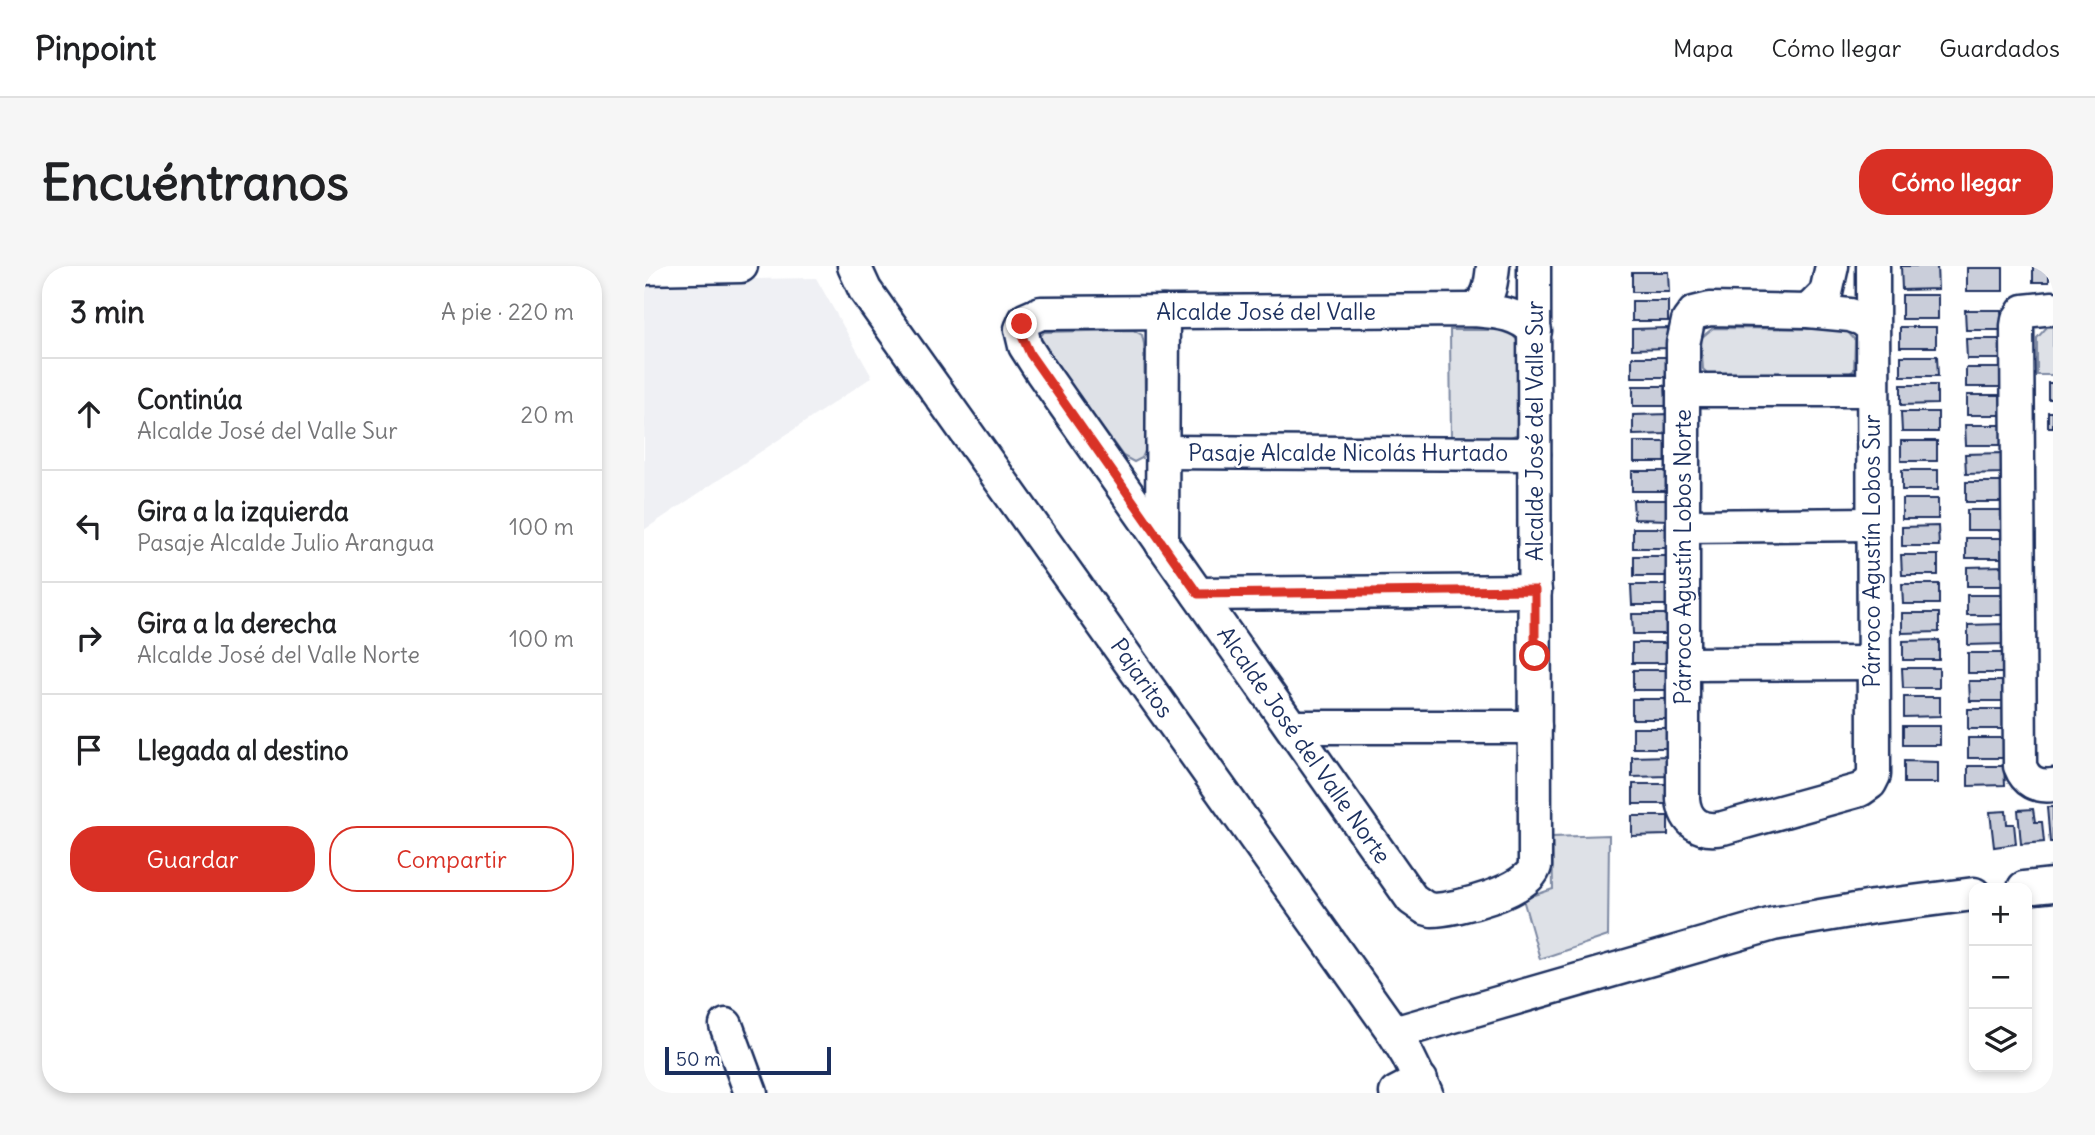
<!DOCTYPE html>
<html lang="es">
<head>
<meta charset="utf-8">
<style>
  :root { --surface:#fff; --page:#f6f6f6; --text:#202124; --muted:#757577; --line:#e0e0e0; --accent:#d93025 }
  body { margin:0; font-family:Delius,sans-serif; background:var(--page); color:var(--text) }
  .controls { position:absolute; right:21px; bottom:21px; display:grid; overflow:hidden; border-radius:14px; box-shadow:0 4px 10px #0003 }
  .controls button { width:63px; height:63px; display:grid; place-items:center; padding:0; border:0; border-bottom:2px solid var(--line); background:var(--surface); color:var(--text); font:35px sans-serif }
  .scale { position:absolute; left:21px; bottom:18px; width:166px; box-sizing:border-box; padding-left:7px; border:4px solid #1b2f5e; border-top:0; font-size:19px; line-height:24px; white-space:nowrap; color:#1b2f5e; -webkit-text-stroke:5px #fff; paint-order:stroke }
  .stop { position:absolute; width:21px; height:21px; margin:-16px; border:5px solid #d93025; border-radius:50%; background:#fff }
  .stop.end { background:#d93025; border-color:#fff; box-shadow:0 2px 7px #0008 }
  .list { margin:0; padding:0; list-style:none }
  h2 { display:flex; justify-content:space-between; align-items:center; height:91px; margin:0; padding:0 28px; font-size:30px }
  h2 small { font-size:23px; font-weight:400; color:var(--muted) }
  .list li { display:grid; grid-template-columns:46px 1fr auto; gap:21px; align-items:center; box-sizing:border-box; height:112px; padding:0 28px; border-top:2px solid var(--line) }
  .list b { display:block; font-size:26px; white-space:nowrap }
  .list p { margin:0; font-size:23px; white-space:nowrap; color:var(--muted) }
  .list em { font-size:23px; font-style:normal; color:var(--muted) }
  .actions { display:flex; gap:14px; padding:21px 28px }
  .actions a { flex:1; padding:16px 0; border:2px solid var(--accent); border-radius:28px; text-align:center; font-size:24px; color:var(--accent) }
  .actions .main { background:var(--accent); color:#fff }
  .icon { flex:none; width:38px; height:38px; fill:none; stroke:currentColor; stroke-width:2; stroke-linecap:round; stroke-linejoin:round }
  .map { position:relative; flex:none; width:1409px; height:827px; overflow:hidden; border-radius:28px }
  header { display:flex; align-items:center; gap:42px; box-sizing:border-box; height:98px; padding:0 35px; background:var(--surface); border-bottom:2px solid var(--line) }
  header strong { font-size:33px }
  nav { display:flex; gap:38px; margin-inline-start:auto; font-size:24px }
  .intro { display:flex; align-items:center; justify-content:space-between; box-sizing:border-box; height:168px; padding:0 42px }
  h1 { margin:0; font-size:49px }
  .button { padding:18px 32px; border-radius:28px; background:var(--accent); color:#fff; font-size:24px; font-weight:700 }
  main { display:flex; gap:42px; padding:0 42px }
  aside { flex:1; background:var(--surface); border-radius:28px; box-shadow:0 4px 10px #0003 }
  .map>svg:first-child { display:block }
</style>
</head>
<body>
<header>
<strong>Pinpoint</strong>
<nav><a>Mapa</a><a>Cómo llegar</a><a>Guardados</a></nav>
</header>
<div class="intro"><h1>Encuéntranos</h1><a class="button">Cómo llegar</a></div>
<main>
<aside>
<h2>3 min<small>A pie · 220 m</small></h2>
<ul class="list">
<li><svg class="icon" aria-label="ahead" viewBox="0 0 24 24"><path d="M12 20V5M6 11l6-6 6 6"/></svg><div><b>Continúa</b><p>Alcalde José del Valle Sur</p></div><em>20 m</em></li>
<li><svg class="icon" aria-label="left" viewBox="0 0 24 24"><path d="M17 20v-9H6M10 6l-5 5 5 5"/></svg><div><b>Gira a la izquierda</b><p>Pasaje Alcalde Julio Arangua</p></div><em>100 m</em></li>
<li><svg class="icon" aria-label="right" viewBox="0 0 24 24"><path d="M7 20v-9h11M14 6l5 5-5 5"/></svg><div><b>Gira a la derecha</b><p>Alcalde José del Valle Norte</p></div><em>100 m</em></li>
<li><svg class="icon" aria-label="arrive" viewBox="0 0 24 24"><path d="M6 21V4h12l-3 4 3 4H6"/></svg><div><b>Llegada al destino</b></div></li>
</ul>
<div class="actions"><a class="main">Guardar</a><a>Compartir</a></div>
</aside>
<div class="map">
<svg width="1409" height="827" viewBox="0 0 1409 827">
  <rect width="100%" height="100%" fill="#fff"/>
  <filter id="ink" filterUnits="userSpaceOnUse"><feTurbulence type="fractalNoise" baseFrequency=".0143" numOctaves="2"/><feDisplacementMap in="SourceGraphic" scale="14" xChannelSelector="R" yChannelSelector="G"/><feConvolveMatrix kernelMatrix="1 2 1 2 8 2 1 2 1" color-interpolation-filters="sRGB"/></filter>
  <g filter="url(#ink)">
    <path fill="#eff0f4" d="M172,12L228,111L0,264V15Z"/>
    <g fill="#dee1e7" stroke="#7c88a2" stroke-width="2">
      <path d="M1403,61H1409V109H1393V72Z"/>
      <path d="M1069,62L1201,63L1211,74L1210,104L1198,113L1068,112L1059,103L1057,72Z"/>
      <path d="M489,64L498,69L500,78L502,183L498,192L490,196L479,190L394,73L400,66Z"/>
      <path d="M806,64H864L873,74L874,168L859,174L807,173Z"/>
      <path d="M965,569L964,670L896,693L879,633L909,623L908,571Z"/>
    </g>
    <g fill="#caceda" stroke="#1b2f5e" stroke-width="2">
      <path d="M1257,0H1293L1294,23L1258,24Z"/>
      <rect x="1389" y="0" width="16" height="16"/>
      <rect x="1323" y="2" width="36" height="23"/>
      <path d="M988,6H1024L1025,26H988Z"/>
      <rect x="1258" y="29" width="36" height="24"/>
      <rect x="988" y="35" width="36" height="20"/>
      <path d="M1321,44H1357L1358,64H1322Z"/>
      <rect x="1256" y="61" width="36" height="20"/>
      <path d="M1024,62L1025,82L988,83V63Z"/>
      <path d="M1322,73H1359V93H1323Z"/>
      <path d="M1257,90H1293L1294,110H1257Z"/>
      <path d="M988,91H1024L1025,111H988Z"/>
      <path d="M1322,102H1358L1359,121H1322Z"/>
      <rect x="1404" y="117" width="5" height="16"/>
      <path d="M1257,119H1293V138L1257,139Z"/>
      <path d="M989,120H1025L1026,140H989Z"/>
      <rect x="1323" y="129" width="36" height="20"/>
      <path d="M1257,146H1294V166H1258Z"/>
      <rect x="1404" y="146" width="5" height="15"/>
      <path d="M1025,148V168L989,169V149Z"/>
      <path d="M1321,159H1358V179H1322Z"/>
      <rect x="1257" y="175" width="36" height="20"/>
      <rect x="990" y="176" width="36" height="20"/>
      <path d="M1358,187V207L1322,208L1321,188Z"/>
      <rect x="1258" y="204" width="36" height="20"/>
      <rect x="988" y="205" width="37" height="20"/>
      <path d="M1322,216H1358L1359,236H1322Z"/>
      <rect x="1258" y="233" width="36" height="20"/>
      <path d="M989,234H1025L1026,254L990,253Z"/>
      <rect x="1323" y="244" width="36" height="20"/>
      <path d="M1294,260L1295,280H1258V261Z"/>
      <rect x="989" y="262" width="36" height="20"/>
      <rect x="1322" y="272" width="37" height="20"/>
      <path d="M1257,289H1294V309H1258Z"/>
      <rect x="990" y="290" width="36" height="20"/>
      <path d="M1360,300V320H1323V301Z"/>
      <path d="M1258,318H1295V338H1259Z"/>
      <path d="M987,319H1024V339H988Z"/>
      <rect x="1323" y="329" width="36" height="20"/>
      <path d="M1258,347H1295V366L1258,367Z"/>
      <path d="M988,348H1025V368H989Z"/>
      <path d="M1360,358V378L1324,379V359Z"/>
      <path d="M1295,374V394H1259V375Z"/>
      <rect x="988" y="377" width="37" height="20"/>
      <rect x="1324" y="387" width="36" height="20"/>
      <path d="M1258,402H1295V422H1259Z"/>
      <rect x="989" y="404" width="36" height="20"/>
      <path d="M1325,415H1362V435H1326Z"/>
      <path d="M1260,431H1296V450L1260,451Z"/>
      <rect x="988" y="433" width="36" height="20"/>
      <rect x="1324" y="443" width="36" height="20"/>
      <rect x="1259" y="460" width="37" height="19"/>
      <rect x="989" y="462" width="36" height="20"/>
      <rect x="1324" y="472" width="36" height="20"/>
      <path d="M1025,490V510L988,511V491Z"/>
      <path d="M1260,495L1294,496V517H1260Z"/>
      <path d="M1324,500H1360L1361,519L1324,520Z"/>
      <rect x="989" y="518" width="36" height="20"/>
      <path d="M1403,541H1409V576H1406Z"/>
      <path d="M1389,543L1391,556H1398L1400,576L1377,578L1374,544Z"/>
      <path d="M1362,545L1363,558H1370L1372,578L1350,581L1346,546Z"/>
      <path d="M988,550H1024V569L988,570Z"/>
    </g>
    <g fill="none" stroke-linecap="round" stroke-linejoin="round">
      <g stroke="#1b2f5e" stroke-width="37">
        <g id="minor">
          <path d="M210,0L221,24L750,767L764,790L782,827"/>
          <path d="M890,0L891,600C885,625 811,644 788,644L781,642L768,633L397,105L381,80L377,63L381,54L397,47L830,44C853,46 874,47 891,65"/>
          <path d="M0,2L97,0"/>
          <path d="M1409,42L1380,45L1374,54L1373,60L1376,500C1382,516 1393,521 1409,519"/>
          <path d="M830,44C846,32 847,19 849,0"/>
          <path d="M1164,45L1182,27L1188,0"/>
          <path d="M1228,61L1218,53L1206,49L1164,45L1066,43L1050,47L1044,55L1039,78V533C1041,556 1057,567 1079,562L1216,524L1226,517L1230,509L1229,0"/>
          <path d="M1039,124H1228"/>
          <path d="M519,186L890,188"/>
          <path d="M1039,260L1228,258"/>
          <path d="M518,278L519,46"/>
          <path d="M554,328L891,325"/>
          <path d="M1039,398L1228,397"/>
          <path d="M648,461H891"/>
          <path d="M1380,622L1409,619"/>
          <path d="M82,759L107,827"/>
          <path d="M750,767L1129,658L1229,641L1330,628"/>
          <path d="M752,827L777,814"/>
        </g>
      </g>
      <use href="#minor" stroke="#fff" stroke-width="32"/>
    </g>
  </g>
  <g fill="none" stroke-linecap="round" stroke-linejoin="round" filter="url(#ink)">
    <path stroke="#d93025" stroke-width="9" d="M378,58L377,68L386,88L554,328L891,324V390"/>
  </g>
  <g text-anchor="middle" stroke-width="5" stroke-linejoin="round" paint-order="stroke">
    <g font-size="23" fill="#1b2f5e" stroke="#fff">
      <text x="622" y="54">Alcalde José del Valle</text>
      <text transform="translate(891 165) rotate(-90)" y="8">Alcalde José del Valle Sur</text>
      <text x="704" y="195">Pasaje Alcalde Nicolás Hurtado</text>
      <text transform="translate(1228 285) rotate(-90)" y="8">Párroco Agustín Lobos Sur</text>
      <text transform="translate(1039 291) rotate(-90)" y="8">Párroco Agustín Lobos Norte</text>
      <text transform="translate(498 412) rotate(55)" y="8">Pajaritos</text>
      <text transform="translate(660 479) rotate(55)" y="8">Alcalde José del Valle Norte</text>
    </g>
  </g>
</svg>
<div class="controls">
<button>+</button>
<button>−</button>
<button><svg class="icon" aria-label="layers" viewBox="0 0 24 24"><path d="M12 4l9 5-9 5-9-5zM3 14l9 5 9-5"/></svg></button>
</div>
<div class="scale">50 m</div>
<div class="stop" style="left:891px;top:390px"></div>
<div class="stop end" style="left:378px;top:58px"></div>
</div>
</main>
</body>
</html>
